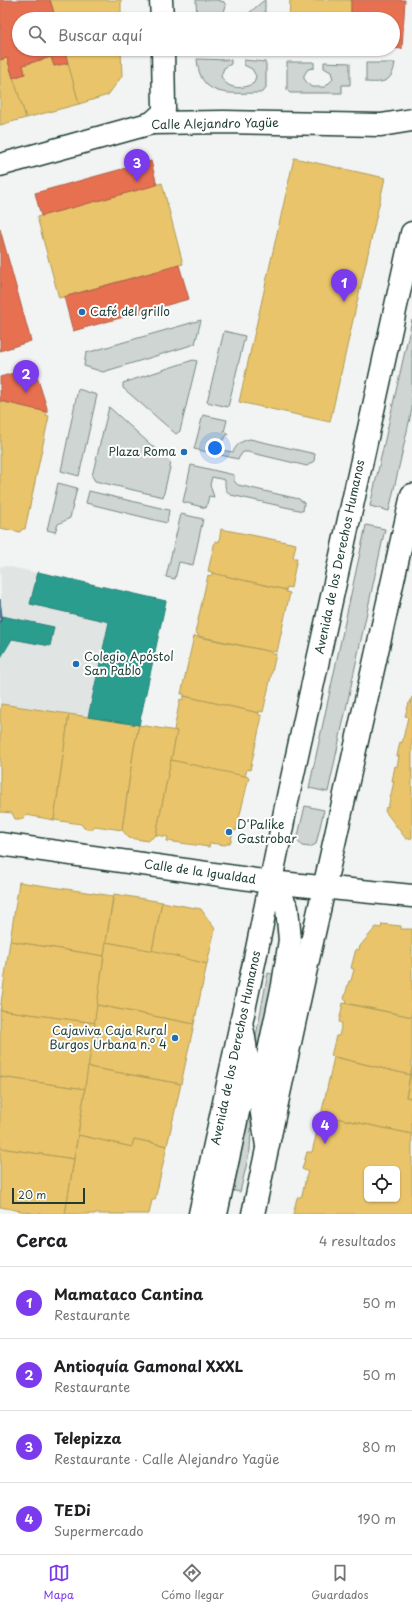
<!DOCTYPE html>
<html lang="es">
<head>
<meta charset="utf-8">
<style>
  :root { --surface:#fff; --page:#f2f2f2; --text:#202124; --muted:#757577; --line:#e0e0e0; --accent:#7c3aed }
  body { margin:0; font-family:"Playpen Sans",sans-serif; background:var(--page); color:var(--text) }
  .controls { position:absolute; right:12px; bottom:12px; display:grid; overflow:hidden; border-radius:6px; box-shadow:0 1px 3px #0004 }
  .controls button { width:36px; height:36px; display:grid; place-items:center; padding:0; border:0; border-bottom:1px solid var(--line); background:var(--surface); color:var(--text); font:20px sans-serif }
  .scale { position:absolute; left:12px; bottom:10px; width:73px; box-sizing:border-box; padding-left:4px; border:2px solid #1f3d34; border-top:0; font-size:11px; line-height:14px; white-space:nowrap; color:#1f3d34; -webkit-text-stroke:3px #fff; paint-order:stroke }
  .you { position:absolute; left:215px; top:448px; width:14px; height:14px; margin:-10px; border:3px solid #fff; border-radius:50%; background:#1a73e8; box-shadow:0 0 0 6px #1a73e833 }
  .badge { display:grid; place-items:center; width:26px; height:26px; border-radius:50%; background:var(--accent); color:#fff; font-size:13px; font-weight:700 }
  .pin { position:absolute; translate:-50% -33px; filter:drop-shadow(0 1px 2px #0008) }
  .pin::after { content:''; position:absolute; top:21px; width:14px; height:12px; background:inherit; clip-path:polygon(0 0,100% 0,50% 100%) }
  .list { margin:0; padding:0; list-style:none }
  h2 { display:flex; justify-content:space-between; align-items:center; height:52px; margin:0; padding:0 16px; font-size:17px }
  h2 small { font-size:13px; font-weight:400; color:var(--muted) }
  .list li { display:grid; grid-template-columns:26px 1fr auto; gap:12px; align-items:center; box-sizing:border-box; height:72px; padding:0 16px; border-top:1px solid var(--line) }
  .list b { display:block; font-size:15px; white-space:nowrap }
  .list p { margin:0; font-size:13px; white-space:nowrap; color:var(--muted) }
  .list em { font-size:13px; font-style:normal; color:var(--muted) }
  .icon { flex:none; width:22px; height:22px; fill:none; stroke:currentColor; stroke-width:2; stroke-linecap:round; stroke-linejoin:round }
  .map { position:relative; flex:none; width:412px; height:1214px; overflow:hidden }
  .search { position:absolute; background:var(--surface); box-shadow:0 1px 3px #0004; left:12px; right:12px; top:12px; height:44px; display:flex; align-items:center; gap:10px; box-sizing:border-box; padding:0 14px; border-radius:22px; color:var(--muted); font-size:15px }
  .sheet { height:340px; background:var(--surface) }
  nav { display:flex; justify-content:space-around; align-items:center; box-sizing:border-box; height:56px; border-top:1px solid var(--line); background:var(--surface); font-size:11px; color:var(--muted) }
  nav a { display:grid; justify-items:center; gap:2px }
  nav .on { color:var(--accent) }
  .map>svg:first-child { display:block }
</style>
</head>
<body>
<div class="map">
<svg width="412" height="1214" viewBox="0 0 412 1214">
  <rect width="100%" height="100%" fill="#f2f3f3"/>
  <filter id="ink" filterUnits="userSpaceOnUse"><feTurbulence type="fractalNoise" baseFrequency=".025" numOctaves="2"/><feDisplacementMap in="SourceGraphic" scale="8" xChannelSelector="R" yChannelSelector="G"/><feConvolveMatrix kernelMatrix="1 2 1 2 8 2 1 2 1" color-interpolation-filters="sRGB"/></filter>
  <g filter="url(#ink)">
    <path fill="#e0e4e3" d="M6,566L166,601L139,725L0,704V624L2,616L0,567Z"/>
    <g fill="#ced5d3" stroke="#768984">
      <path d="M196,0H217L224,2L226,6L223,14L218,19H197Z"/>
      <path d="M265,0V19H242L262,2Z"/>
      <path d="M197,59L231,60V64L224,68L221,76C227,90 242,90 254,83L256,76L252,69L244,65V60L265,62L266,64V88L264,91L260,93C229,93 200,99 197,59Z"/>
      <path d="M287,62H314V68L308,69L304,75V79L311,87H325L333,79L331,72L324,68V62L350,63V85H342V93H290L287,90Z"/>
      <path d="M366,63H395C392,83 383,83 366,82Z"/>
      <path d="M201,320L195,344L103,372L84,366L86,353Z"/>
      <path d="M412,320V409L389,511L370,506Z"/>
      <path d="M224,331L245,336L228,407L207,402Z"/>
      <path d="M193,360L197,361L180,431L176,434L123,388V383Z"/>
      <path d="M78,389L97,395L79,476L61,471Z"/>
      <path d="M109,407L171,463L163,497L95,481L92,476Z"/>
      <path d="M203,415L227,420L224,432L228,434L221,442L220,450L233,452C237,444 241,441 250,439L315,454L314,461L307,466L248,452H243L238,459L194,449Z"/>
      <path d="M191,465L234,475V481L238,485L299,499L304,503L303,511L231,495C225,491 225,487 225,480L212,477L210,485L214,497L209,496L206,508L183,502Z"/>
      <path d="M58,483L77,488L70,518L58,524L55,532L47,530Z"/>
      <path d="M89,491L169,510L167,523L86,503Z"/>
      <path d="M181,514L203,519L193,565L179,562L175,579L166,577Z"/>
      <path d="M366,525L385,529L328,792L309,788Z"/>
      <path d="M305,806L324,810L316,844L310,847L302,846L297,840Z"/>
      <path d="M268,973L275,975L252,1108L250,1150L240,1192L230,1190L255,1070L256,1036Z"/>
    </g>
    <g fill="#e9c46a" stroke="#ac9c5a" fill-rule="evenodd">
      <path d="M50,0H121V18L56,19Z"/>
      <path d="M290,0H351V19H289Z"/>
      <path d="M121,18V19H85Z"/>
      <path d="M64,49H121L122,76L108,95L79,104Z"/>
      <path d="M51,57L54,66L68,63L79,104L26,118L13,78L25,74L23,65Z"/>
      <path d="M7,58L26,118L0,125V60Z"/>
      <path d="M294,158L385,178L330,422L239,402Z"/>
      <path d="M162,183L183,264L59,298L37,217Z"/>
      <path d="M0,401L47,412L46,415L49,416L25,529H22L20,532L0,528Z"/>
      <path d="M221,529L296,544L293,558H297L291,588L287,587L286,590L212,573V572L208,571L215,541L219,542Z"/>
      <path d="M212,573L286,590V592L290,593L277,652L273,651L272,652L198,636V634L195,633L208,575L211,576Z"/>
      <path d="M194,636L272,652V654H276L263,712L259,711V713L184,696V694H181Z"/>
      <path d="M184,696L259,713V715L262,716L250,770L247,769L245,777L171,760L177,731L174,730L180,699L183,700Z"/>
      <path d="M412,697V838L406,839L385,811L386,807L388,808L394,781H392L395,766L397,767L399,756H397L400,742L402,743L408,717L405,716L409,703H410Z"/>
      <path d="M1,704L69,714L54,820L26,815L22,819H15L12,813L0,812V713Z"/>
      <path d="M69,714L139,725L134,748L122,830L95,826L91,830L84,828L81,824L54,820Z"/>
      <path d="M139,725L177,731L156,835L148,841L129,838L122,830L134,748Z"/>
      <path d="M171,760L249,777L236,831L233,830L231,842L225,845L210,843L209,847L167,841L168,837L156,835Z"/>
      <path d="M19,882L113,896L104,956L10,941Z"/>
      <path d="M114,894L162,902L152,951L106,942Z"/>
      <path d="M162,902L201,909L215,929L207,964L152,951Z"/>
      <path d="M382,924L401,926V929H412V1017L346,1003L347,1000L344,999L349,981H351L354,969L351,968L356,949L359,950L360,946L376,927L381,928Z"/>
      <path d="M10,941L104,956L95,1023L0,1010Z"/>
      <path d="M106,942L160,952L207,964L194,1024L97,1005Z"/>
      <path d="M343,1003L412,1017V1068L410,1075L331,1056L336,1036H339L342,1023L339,1022Z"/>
      <path d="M97,1005L194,1024L181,1084L88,1067Z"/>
      <path d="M0,1010L95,1023L85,1089L0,1077Z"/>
      <path d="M334,1057L410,1075L406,1097L412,1098V1134L321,1115Z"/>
      <path d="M88,1067L181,1084L167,1146L134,1139L132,1147L78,1135Z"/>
      <path d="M412,1068V1098H411L406,1097Z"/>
      <path d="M0,1077L85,1089L74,1159L0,1148Z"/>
      <path d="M321,1115L412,1134V1214H293L297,1198L302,1196L306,1177L308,1172L302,1169L307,1152H312ZM367,1169H397V1199H367Z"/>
      <path d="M78,1135L132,1147L134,1139L167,1146L155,1200H152L149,1214H65Z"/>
      <path d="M0,1148L74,1159L65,1214H37L0,1207Z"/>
    </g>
    <g fill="#e76f51" stroke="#ab6048">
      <path d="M0,0H50L56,19H19V49H64L68,63L54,66L51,57L23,65L25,74L13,78L7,58L0,60Z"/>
      <path d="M351,0H405L402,49L393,48V19H351Z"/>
      <path d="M151,161L157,185L41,216L35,193Z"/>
      <path d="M0,229L31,341L0,351Z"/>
      <path d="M179,265L189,299L73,331L64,297Z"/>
      <path d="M34,367L47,408V412L0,401V377Z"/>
    </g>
    <g fill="#2a9d8f" stroke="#278074">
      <path d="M38,572L166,601L139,725L88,717L109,622L30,604Z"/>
      <path d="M2,616L54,627L50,646L12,639L0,659V624Z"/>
    </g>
    <path fill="#457b9d" stroke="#3a687e" d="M0,599L2,616L0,624Z"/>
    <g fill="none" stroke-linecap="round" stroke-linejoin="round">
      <g stroke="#1f3d34" stroke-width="25">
        <g id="minor">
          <path d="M161,0L162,19"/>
          <path d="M152,123L162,114L164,109L163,49"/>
          <path d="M0,165L152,123L224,122L381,125L412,120"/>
          <path d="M0,844L270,882L412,896"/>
          <path d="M267,1146L261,1107L262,1084L283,985L290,940L287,908L280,894L270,882"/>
          <path d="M216,1214L246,1075C248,1056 245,1040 241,1023"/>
        </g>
      </g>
      <g stroke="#1f3d34" stroke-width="25">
        <g id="tertiary">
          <path d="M200,1214L257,949L289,792L412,233"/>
          <path d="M253,1214L305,973L412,495"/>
        </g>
      </g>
      <use href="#minor" stroke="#fff" stroke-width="22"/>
      <use href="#tertiary" stroke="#fff" stroke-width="22"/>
    </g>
  </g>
  <g fill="#1f6fb2" stroke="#fff" stroke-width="1.5">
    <circle cx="82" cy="312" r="4"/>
    <circle cx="184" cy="452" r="4"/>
    <circle cx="76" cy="664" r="4"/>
    <circle cx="229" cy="832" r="4"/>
    <circle cx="175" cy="1038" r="4"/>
  </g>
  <g text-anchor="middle" stroke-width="4" stroke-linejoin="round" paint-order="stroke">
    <g font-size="12" fill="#1f3d34" stroke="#fff">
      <text transform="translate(215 124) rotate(-1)" y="4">Calle Alejandro Yagüe</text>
      <text transform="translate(340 557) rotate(-78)" y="4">Avenida de los Derechos Humanos</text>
      <text transform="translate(200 872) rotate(8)" y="4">Calle de la Igualdad</text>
      <text transform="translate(236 1048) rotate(-78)" y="4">Avenida de los Derechos Humanos</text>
    </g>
    <g font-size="12" fill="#1f3d34" stroke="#fff" text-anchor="start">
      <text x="90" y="316">Café del grillo</text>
      <text x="176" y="456" text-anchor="end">Plaza Roma</text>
      <text x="84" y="661">Colegio Apóstol<tspan x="84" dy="14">San Pablo</tspan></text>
      <text x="237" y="829">D'Palike<tspan x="237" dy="14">Gastrobar</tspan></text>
      <text x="167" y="1035" text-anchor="end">Cajaviva Caja Rural<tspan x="167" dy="14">Burgos Urbana n.º 4</tspan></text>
    </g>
  </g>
</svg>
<div class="controls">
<button><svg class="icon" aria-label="locate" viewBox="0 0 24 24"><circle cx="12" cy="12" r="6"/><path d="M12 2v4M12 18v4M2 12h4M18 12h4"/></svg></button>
</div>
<div class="scale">20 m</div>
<div class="you"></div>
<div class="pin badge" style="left:344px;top:302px">1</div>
<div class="pin badge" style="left:26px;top:393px">2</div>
<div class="pin badge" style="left:137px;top:182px">3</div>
<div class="pin badge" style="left:325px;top:1144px">4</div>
<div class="search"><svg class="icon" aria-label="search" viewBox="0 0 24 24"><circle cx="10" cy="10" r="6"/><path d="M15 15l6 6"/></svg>Buscar aquí</div>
</div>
<section class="sheet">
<h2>Cerca<small>4 resultados</small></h2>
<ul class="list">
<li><span class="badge">1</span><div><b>Mamataco Cantina</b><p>Restaurante</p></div><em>50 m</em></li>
<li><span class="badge">2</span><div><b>Antioquía Gamonal XXXL</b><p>Restaurante</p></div><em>50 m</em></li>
<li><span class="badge">3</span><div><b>Telepizza</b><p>Restaurante · Calle Alejandro Yagüe</p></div><em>80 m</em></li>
<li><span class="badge">4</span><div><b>TEDi</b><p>Supermercado</p></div><em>190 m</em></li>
</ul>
</section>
<nav>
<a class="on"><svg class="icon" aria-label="map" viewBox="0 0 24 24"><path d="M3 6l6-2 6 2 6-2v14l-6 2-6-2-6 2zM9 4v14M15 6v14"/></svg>Mapa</a>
<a><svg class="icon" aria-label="directions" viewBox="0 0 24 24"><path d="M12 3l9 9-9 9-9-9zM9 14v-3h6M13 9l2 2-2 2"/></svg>Cómo llegar</a>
<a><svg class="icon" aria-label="saved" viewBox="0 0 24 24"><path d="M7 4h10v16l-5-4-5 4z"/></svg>Guardados</a>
</nav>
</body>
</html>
